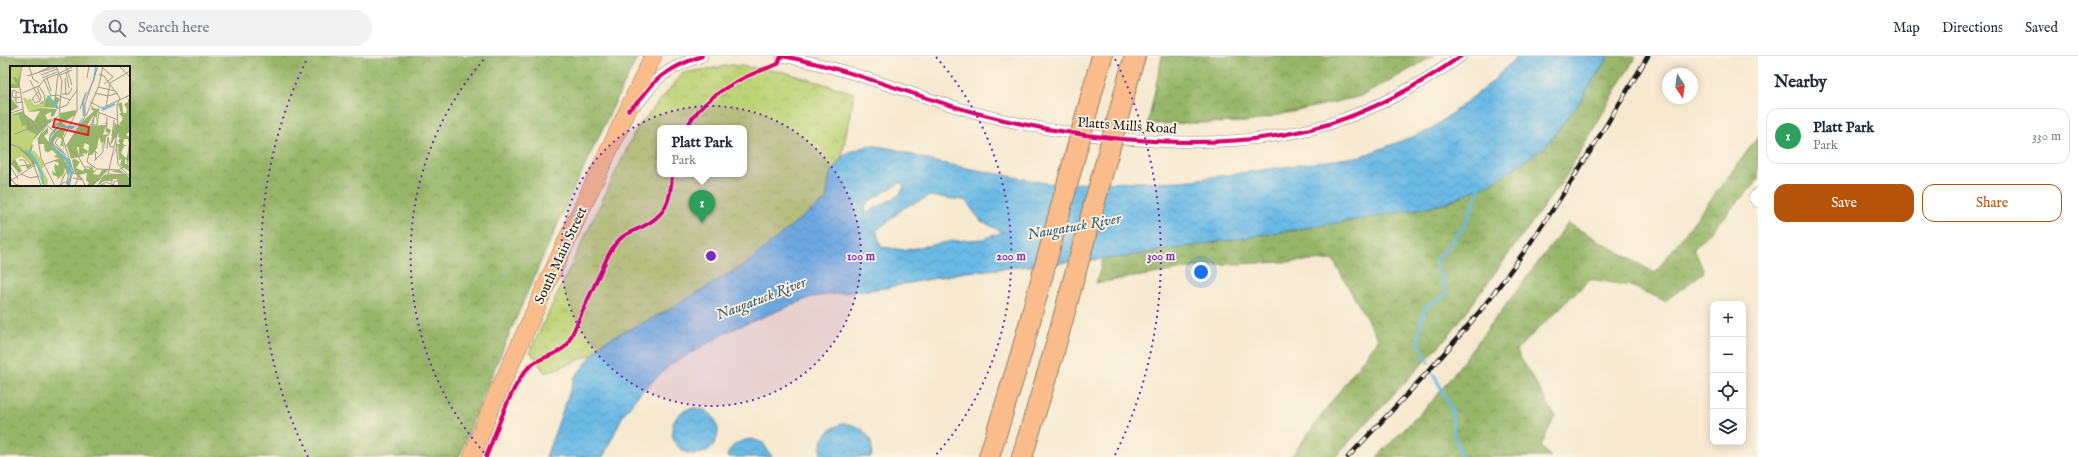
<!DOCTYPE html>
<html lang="en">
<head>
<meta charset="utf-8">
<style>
  :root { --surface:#fff; --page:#f2f2f3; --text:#1f2937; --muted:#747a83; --line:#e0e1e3; --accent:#b45309 }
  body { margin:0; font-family:"IM FELL English",serif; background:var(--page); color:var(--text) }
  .controls { position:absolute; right:12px; bottom:12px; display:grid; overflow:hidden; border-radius:8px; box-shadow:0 2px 10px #0003 }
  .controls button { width:36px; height:36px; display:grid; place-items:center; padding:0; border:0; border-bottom:1px solid var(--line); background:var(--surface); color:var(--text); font:20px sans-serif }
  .compass { position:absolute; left:1662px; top:12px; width:36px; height:36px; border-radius:50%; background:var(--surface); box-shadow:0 2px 10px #0003; rotate:167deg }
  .you { position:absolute; left:1201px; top:216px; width:14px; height:14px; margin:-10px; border:3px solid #fff; border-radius:50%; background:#1a73e8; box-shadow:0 0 0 6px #1a73e833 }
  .badge { display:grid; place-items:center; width:26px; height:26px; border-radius:50%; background:var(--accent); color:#fff; font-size:13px; font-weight:700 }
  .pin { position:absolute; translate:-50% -33px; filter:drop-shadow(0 1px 2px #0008) }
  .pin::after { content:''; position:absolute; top:21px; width:14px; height:12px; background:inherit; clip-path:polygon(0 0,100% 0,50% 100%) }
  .popup { position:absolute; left:657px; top:69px; width:90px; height:52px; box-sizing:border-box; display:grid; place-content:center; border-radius:8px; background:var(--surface); filter:drop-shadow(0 1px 3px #0005); font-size:13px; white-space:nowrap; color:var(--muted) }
  .popup b { font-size:15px; color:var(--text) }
  .popup::after { content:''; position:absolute; left:50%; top:100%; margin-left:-8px; border:8px solid transparent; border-top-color:var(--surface) }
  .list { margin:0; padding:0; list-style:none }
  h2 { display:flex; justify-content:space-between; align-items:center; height:52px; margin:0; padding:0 16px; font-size:17px }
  h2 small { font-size:13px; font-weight:400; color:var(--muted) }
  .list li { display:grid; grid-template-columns:26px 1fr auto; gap:12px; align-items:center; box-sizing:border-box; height:56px; margin:0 8px 8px; padding:0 8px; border:1px solid var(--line); border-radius:12px }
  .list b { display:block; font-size:15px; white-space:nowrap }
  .list p { margin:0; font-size:13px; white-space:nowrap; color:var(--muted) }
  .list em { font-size:13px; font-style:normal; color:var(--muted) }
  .actions { display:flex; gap:8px; padding:12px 16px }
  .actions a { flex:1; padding:9px 0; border:1px solid var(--accent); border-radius:12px; text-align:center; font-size:14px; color:var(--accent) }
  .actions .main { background:var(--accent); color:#fff }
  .icon { flex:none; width:22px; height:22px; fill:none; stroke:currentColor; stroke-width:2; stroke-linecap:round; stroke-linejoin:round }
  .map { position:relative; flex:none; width:1758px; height:401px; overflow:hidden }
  header { display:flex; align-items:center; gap:24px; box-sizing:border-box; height:56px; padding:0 20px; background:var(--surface); border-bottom:1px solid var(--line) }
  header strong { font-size:19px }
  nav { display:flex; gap:22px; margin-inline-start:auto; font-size:14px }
  .search { width:280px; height:36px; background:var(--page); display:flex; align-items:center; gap:10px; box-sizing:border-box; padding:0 14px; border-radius:22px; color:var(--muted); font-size:15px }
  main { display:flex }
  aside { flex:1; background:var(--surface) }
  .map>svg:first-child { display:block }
</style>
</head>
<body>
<header>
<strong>Trailo</strong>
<div class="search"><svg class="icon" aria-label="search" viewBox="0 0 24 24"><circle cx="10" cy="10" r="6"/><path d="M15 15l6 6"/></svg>Search here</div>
<nav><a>Map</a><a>Directions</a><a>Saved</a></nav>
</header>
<main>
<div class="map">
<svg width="1758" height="401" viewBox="0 0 1758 401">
  <defs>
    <pattern id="forest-crowns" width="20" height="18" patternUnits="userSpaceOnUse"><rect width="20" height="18" fill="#96b568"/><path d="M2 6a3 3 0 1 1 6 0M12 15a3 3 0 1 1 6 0" fill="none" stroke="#7a9255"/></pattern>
    <pattern id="park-crowns" width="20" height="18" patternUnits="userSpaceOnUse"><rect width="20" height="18" fill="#bed377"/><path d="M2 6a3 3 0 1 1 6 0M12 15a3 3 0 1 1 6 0" fill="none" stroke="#a3b566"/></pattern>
    <pattern id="water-waves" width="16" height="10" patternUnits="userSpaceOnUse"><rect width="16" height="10" fill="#6abae5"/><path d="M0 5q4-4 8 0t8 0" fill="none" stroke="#5b9fc4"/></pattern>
  </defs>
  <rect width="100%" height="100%" fill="#fcf5e5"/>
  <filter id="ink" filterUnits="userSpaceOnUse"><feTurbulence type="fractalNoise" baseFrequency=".025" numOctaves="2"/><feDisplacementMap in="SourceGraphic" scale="8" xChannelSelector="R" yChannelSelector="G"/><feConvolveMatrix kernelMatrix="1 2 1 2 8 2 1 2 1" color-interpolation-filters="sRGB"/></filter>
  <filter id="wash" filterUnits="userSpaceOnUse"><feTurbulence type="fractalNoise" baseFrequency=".012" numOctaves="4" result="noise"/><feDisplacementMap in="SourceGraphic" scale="16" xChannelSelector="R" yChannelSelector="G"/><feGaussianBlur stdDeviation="0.9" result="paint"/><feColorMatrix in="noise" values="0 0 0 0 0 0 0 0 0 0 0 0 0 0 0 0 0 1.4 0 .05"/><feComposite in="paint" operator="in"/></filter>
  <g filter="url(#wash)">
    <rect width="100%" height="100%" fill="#f6e9d0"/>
    <g fill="url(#forest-crowns)" stroke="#596842" fill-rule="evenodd">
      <path d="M0,0H638C573,131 512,265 459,401H0ZM11,11H129V129H11Z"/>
      <path d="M1162,0H1434L1362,40L1248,66L1148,68Z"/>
      <path d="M1609,0H1636L1566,120L1450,278L1335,401H1291L1378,283L1333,204L1210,209L1096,227L1103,203L1301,173L1443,148L1492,127L1577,50Z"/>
      <path d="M1758,81V124L1694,193L1704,216L1665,245L1631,230L1590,223L1516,294L1555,360L1541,390L1551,401H1377L1436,341L1568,167L1655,217Z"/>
    </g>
    <path fill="url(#park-crowns)" stroke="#6d784a" fill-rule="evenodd" d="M732,9L784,16L854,37L833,144L791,189L625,286L545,317L530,295L637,72L683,17ZM660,72H744V118H660Z"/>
    <g fill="url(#water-waves)" stroke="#436b80" fill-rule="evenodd">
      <path d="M1517,0H1609L1577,50L1545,91L1492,127L1443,148L1375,161L1123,201L966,216L884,232L812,241L731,274L670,309L639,338L623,359L603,401H546L575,321L603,286L663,257L747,207L797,165L826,144L830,118L845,98L870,89L894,93L935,106L1051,128L1184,125L1362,100L1430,74L1491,27ZM901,126L904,131L899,139L867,157L864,153L868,146ZM930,140L965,144L981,165L1003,176L983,183L953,185L905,194L881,191L876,175L905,151Z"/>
      <circle cx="695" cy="375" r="23"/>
      <path d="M842,368C861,367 876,381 871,401H821C819,385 826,373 842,368Z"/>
      <path d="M752,383L763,387L772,401H727C730,389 740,384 752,383Z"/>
    </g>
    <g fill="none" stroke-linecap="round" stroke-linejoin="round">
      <g stroke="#6abae5" stroke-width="3">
        <path d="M1428,306L1418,284L1424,253L1447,237L1435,206L1465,169L1481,129"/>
        <path d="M1434,318L1452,355L1454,378L1462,401"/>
      </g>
    </g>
  </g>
  <g filter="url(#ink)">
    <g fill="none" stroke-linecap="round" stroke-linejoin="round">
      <g stroke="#898276" stroke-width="12">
        <g id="street">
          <path d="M782,0C852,13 915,41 984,59C1087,86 1226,99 1329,68C1376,53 1421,28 1461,0"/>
          <path d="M632,51C643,45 647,34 655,26C667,13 685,6 702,0"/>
          <path d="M1758,137L1754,142L1758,146"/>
        </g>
      </g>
      <g stroke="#898276" stroke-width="18">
        <path id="primary" d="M472,401L490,354L560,199L653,0"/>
      </g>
      <g stroke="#898276" stroke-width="22">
        <g id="highway">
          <path d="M1098,15L1102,0"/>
          <path d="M1130,17L1135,0"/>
          <path d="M989,401L1021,298"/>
          <path d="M1022,401L1053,299"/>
        </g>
      </g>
      <use href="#street" stroke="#fff" stroke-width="11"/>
      <use href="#primary" stroke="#f9bc8a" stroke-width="17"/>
      <use href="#highway" stroke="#f9bc8a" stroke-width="20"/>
      <g stroke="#1c1c1c" stroke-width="4.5">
        <path id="rail" d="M1348,401C1393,353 1439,306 1480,255C1543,175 1596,87 1648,0"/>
      </g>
      <use href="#rail" stroke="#fcf5e5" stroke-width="3" stroke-dasharray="9" stroke-linecap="butt"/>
      <g stroke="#898276" stroke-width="22" stroke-linecap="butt">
        <g id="highway-bridge">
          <path d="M1021,298L1098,15"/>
          <path d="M1053,299L1130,17"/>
        </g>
      </g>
      <use href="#highway-bridge" stroke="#f9bc8a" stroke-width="20"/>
      <g stroke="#fcf5e5" stroke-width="6">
        <g id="cycleway">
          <path d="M782,0C852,13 915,41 984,59C1087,86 1226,99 1329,68C1376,53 1421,28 1461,0"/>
          <path d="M628,54C641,46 645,35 656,25C668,13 685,6 702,0"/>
          <path d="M686,72C701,45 730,27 757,16C764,13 771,11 778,8L781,0"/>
          <path d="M486,401C496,377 512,326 530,310C541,300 557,300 567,289C579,264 590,238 602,213C606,204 611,191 619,184C624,178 633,175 640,172C666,160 671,145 672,118"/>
        </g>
      </g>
      <use href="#cycleway" stroke="#d6006c" stroke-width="4"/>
    </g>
  </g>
  <circle cx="711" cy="200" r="150" fill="#7b2cbf" fill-opacity=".12"/>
  <g fill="none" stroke="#7b2cbf" stroke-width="2" stroke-dasharray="2 4">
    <circle cx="711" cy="200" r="150"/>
    <path d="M488 401A300 300 0 0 1 486 1M936 1A300 300 0 0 1 934 401"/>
    <path d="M308 401A450 450 0 0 1 307 3M1115 3A450 450 0 0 1 1114 401"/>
  </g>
  <g text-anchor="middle" stroke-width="3.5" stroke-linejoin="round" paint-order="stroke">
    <g font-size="14" fill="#1c1c1c" stroke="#fcf5e5">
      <text transform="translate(1127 69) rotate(4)" y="5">Platts Mills Road</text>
      <text transform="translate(560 199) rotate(-65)" y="5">South Main Street</text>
    </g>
    <g font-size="15" font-style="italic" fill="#3b5b6c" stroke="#fcf5e5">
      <text transform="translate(1074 170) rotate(-10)" y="5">Naugatuck River</text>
      <text transform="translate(761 242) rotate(-21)" y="5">Naugatuck River</text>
    </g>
  </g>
  <g transform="translate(10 10)">
    <rect width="120" height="120" fill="#f6e9d0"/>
    <path d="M0,0H11L10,20L1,22L0,25L2,34L10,33L0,37ZM24,84L35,99L32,103L38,114L37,120H32L33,115L30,113L27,98L21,86Z" fill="#bed377"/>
    <path d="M9,7V22H1L2,34L9,41L0,46V18H7L3,13L4,10L8,14ZM38,29L44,35L45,30L50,33L47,39L49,42L29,41V38L32,35L34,37ZM14,33L29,42L47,43L44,50L41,51V46L35,49L38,54L43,52L21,77L23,79L21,87L26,93L29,100V106L27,97L17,103L16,100L20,97L12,90L5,93L12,105L7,108L8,106L0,97V49L13,45L14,48L24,55L30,45L19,46ZM118,33H120V65L116,69L120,71L118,77V73H114L113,78L117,80H114L111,87L116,92L120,84L119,96L115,93V98L119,99L120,106L110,99L112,93L109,94L108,79L103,92L107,78H110L108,74L111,72L108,71L109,66L100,80L105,56L106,58L113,60L109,58L113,53L111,51L114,52L109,48L111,47L108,38L112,36L113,47H116L117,43L114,38L118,36ZM83,39V42L88,43L86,58V51L83,50L77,60L96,59L93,69L99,68L96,65L97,58L92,57H98V54L97,62L101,64L99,69L96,71L95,82L94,76L91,77L89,71L87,82L82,89H78L79,79L75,77L73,82L78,85L77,88L73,87L74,90L69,91V81H67L69,91L61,93L57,79L73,55L84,45L81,43ZM66,44L65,49L52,57L57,60H48L40,71L42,77L41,72L46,65L56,62L53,71L54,88L53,80H50L52,73L47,71L42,77L60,94L61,98L62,107L59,118L61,104L58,93L42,78L56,94L53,96L57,95L58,101L60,100L58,117L56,116L58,110L55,102L53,110L50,114L53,108L48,113H47L48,111L43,109L42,104L46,108L44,101L45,98L48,100L49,97L44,95L50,93L43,90L47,89L42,84L37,87V85L35,86L34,78H29L28,72L38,61V67L34,70L39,76V72L40,68L48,59L41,61L49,56L50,47ZM65,93L70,96L66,102L73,105L75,102L82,105L78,103L83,101V105L87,103L83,108L89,109L92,104H98L83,120H77L79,117L76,114L77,107L69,109L73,113H70L64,105L62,94ZM110,104L119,111L120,120H110L107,113H103L102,119L101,115H95L91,117L93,120L94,117L95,120H93L90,118L87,120L94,109L114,108L100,105Z" fill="#96b568"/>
    <path d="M14,31L18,34L20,32L24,39L35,37L34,41L19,46L13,33ZM0,49H9L12,60L16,59L17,64L26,68L18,87L0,77ZM0,79L7,81L21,94L23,101L11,90L3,94L1,98Z" fill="#bed377"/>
    <path d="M85,0L87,2L84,15L74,35L75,48L70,57L62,63L50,61L41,70L44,81L57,92L61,99V112L59,118L56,120L60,110L57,96L42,80L40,70L48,60H66L73,51L72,37L83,15Z" fill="#6abae5"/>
    <path fill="none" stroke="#6abae5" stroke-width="2" d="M38,30L48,43M92,44L105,38M15,84L22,89L32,108L33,118"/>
    <path fill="none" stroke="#9f9788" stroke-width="1" d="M12,0L9,17L14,48L21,63M19,0L23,13L29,17M56,0L62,19M109,0L120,11M93,2L103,11L94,18M29,6L42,0M56,6L59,22M48,8L62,1M89,8L94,10L110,32M31,9L47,3M50,9L62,4M17,10L46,1M32,12L47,6M37,12L41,25M55,12L56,29M77,12L79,0M34,13L41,30M20,14L30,35M100,17L120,5M29,20L35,30L34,36M27,21L31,31L30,35M88,21L105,25M29,25L22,33L25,37L30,35M6,26V37L13,36M9,27L3,24L2,29L4,32L10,31M12,27L29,20L35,13L48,8L45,35M85,27L98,30L108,27M52,28H59L62,22M40,30L47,29L60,34L67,24M80,36L92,42L120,29M96,40L100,17M49,42L57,39L60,34M89,42L88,46L108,54M70,43L76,26M1,47L13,43M76,50L89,19L93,0M79,59H87L89,47M81,59L84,51L83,59M25,62L30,63L35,58L45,66M96,66L97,51M5,68L30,58M102,70L104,54M48,72L45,77L54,87M106,75L108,98L117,108M0,78L11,82L23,96L31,120M55,82L75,51V38L88,0M58,83L67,88L74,101H82M97,83L98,71L100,81H104M79,87L77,96L87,103L109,104L120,96M56,89L43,78V70L52,62L65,66M9,94H14L17,99L10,100M86,94L85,85L88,88M84,95L93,86V77M117,97L120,72M35,98L49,93M0,100L8,113M11,108L25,99M64,108L67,107L68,112L65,120M64,108L53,73L67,45V0M98,108L108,64L107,39L110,32M0,111L5,118L11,120M63,112L73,114L75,120M0,115L11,108L20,112L29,110M50,119L56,106M103,119L105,115H108L109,120M45,120L31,92L28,73L37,58L49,50L52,15L46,0M50,120L54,116L62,120M59,120L63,105M79,120L98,108L120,109M90,120L96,116L106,120"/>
    <path fill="#d62828" fill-opacity="0.15" stroke="#d62828" stroke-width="2" d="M45,53L79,61L78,69L43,61Z"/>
    <rect width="120" height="120" fill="none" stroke="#1c1c1c" stroke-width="2"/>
  </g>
  <circle cx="711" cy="200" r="6" fill="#7b2cbf" stroke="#fcf5e5" stroke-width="2"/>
  <g font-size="12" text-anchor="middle" font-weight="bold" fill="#7b2cbf" stroke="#fcf5e5" stroke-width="3.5" stroke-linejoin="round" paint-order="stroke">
    <text x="861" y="204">100 m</text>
    <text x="1011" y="204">200 m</text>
    <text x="1161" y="204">300 m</text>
  </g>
</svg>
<div class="controls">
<button>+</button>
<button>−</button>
<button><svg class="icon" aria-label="locate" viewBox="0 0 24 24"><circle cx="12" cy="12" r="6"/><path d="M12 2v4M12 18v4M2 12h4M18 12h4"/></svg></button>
<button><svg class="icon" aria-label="layers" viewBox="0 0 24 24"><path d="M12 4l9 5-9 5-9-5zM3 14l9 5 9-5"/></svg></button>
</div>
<svg class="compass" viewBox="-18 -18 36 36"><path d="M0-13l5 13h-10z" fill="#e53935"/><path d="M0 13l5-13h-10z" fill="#747a83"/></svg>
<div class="you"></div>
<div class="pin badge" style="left:702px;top:167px;background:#2e9e5b">1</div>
<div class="popup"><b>Platt Park</b>Park</div>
</div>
<aside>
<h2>Nearby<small></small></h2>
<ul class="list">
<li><span class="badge" style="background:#2e9e5b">1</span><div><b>Platt Park</b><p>Park</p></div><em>330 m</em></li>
</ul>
<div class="actions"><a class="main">Save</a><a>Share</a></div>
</aside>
</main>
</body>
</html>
